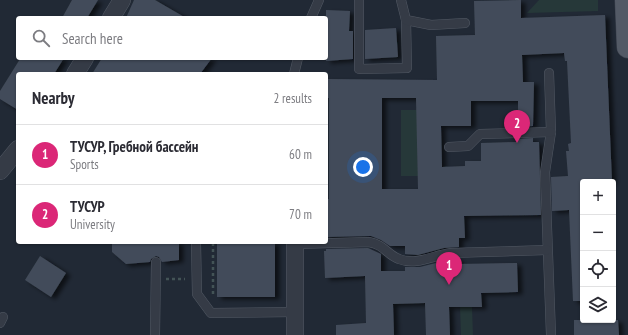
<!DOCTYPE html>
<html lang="en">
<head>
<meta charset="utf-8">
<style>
  :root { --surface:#fff; --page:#f7f7f7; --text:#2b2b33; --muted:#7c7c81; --line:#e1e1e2; --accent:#db2777 }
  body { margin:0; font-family:"PT Sans Narrow",sans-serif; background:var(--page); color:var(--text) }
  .controls { position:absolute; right:12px; bottom:12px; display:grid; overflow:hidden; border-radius:4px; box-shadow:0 1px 3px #0004 }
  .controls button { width:36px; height:36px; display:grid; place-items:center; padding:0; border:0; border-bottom:1px solid var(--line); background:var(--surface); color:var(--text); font:20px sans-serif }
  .you { position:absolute; left:363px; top:167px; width:14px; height:14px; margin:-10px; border:3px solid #fff; border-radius:50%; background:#1a73e8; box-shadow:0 0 0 6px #1a73e833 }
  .badge { display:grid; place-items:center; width:26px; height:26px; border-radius:50%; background:var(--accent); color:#fff; font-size:13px; font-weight:700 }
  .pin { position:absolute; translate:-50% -33px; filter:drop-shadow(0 1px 2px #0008) }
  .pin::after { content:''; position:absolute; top:21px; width:14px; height:12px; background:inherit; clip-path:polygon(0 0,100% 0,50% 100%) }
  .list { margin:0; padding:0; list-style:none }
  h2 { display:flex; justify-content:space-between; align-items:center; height:52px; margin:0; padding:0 16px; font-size:17px }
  h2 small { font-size:13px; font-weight:400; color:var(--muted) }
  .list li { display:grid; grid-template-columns:26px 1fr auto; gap:12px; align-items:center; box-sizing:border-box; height:60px; padding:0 16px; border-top:1px solid var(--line) }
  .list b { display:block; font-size:15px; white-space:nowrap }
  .list p { margin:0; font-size:13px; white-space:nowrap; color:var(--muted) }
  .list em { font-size:13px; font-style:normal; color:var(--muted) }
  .icon { flex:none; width:22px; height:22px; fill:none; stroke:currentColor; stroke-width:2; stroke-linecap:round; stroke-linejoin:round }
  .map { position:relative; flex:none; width:628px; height:335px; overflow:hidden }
  .search { position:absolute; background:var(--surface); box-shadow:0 1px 3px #0004; left:16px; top:16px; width:312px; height:44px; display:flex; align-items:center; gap:10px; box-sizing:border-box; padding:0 14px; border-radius:4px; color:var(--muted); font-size:15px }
  .panel { position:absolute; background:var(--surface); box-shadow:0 1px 3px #0004; left:16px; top:72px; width:312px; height:172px; border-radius:4px }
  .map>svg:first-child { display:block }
</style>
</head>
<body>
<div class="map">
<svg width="628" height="335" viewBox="0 0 628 335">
  <defs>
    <filter id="shadow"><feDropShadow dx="4.5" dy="2.5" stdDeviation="2" flood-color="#0009"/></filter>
  </defs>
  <rect width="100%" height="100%" fill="#212935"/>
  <g fill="#263839">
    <path d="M539,0H598V11L527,13Z"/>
    <path d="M401,110H417L418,176H401Z"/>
    <path d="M460,307H472L473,335H461Z"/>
  </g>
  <g fill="#434c5a" fill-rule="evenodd" filter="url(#shadow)">
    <path d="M72,0H98L87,18H62Z"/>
    <path d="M134,0H155L186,18H126Z"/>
    <path d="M521,0V18L605,15L612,182H583V301H573L569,210L552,211L551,177L568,176L566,151H569L568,144L571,143L567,61H565L564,53L522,55L523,82H534L533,126L518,127V101H471V126H441L442,167L465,166V161H481V143L517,142V139L533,138V142H539L541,215L464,216L465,238H459V247L444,248L418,255L405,254V246H390L381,240L371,236L326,237V199H329V98H326V79L437,80L436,36L475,35L474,1ZM382,98H416L418,189H382Z"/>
    <path d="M326,10L350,11L349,31H353V59L326,61Z"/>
    <path d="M396,28L398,57L365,59V30Z"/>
    <path d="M38,58H64L54,74H18V110L0,99V91L20,59Z"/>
    <path d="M102,58H212L200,74H92Z"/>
    <path d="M112,242H179V260L162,262L159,257L156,256L151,259L150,262L126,264L112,252Z"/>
    <rect x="217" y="242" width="58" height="55"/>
    <path d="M368,248L381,254V271H405V267H420L452,259H459V264L517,263L518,292L481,293L482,307H449L450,335H426L425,303L393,304L394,335H336V325L366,323L365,276L325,278L324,251H326V249Z"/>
    <path d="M40,256L66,273L51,297L25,280Z"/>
    <path d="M574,320H618L619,335H574Z"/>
  </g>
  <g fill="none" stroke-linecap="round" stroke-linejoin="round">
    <g stroke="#525964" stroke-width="10">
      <g id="service">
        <path d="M359,0V69L407,68L406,20"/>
        <path d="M401,0L406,20L431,25L465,23"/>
        <path d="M311,18L319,0"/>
        <path d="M549,73L551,132L545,172L551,335"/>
        <path d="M294,74L298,58"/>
        <path d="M449,147L468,146L480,134L551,132"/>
        <path d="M196,242L197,294L211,313L295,312"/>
        <path d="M295,244L369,242C385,245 386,254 399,259C416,266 434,255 451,253L547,250"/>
        <path d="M0,323L3,317"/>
        <path d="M155,335L156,262"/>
      </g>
    </g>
    <g stroke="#525964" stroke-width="18">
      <g id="minor">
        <path d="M111,18L122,0"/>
        <path d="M75,74L85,58"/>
        <path d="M0,171L18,149"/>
        <path d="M295,242V335"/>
      </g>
    </g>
    <g stroke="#3e4450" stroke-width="23">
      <path id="primary" d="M626,0L628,47"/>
    </g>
    <g stroke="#435356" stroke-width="2.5" stroke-dasharray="3 3" stroke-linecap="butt">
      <path d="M166,279H185"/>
      <path d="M213,294V242"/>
    </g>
    <use href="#service" stroke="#353b46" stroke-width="9"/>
    <use href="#minor" stroke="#353b46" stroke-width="17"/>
    <use href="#primary" stroke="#535a66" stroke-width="22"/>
  </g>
</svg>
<div class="controls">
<button>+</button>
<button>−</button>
<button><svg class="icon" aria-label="locate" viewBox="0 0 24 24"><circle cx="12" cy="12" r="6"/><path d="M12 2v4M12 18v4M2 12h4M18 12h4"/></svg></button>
<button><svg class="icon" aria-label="layers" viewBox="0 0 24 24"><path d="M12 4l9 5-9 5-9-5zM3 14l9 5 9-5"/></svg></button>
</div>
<div class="you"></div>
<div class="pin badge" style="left:449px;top:285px">1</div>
<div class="pin badge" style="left:517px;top:143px">2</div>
<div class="search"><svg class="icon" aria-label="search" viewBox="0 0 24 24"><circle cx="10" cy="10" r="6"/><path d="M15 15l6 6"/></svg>Search here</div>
<section class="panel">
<h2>Nearby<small>2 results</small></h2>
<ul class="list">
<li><span class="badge">1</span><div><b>ТУСУР, Гребной бассейн</b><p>Sports</p></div><em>60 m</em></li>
<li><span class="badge">2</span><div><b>ТУСУР</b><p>University</p></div><em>70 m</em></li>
</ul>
</section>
</div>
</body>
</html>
